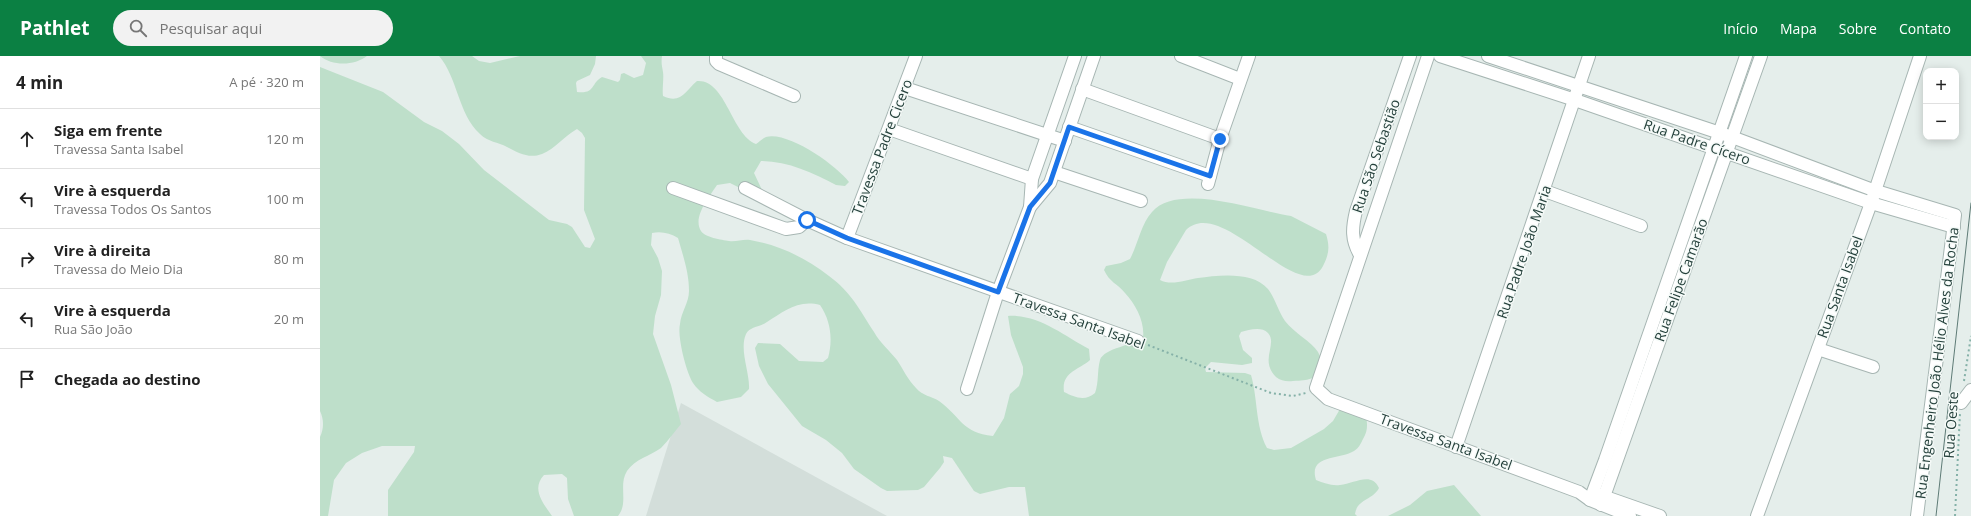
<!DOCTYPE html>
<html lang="pt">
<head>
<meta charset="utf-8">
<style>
  :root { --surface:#fff; --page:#f2f2f2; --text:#222; --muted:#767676; --line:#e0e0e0; --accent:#0b8043 }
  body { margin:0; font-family:"Open Sans",sans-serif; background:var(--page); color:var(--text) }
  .controls { position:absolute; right:12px; top:12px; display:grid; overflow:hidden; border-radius:8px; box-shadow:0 2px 10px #0003 }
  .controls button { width:36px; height:36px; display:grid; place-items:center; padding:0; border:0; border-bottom:1px solid var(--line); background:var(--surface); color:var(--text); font:20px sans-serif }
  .stop { position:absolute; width:12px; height:12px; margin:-9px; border:3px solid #1a73e8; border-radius:50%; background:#fff }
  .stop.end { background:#1a73e8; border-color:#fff; box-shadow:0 1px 4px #0008 }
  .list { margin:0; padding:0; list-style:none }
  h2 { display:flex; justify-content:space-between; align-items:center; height:52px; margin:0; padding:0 16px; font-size:17px }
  h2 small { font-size:13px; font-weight:400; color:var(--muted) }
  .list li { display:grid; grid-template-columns:26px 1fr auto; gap:12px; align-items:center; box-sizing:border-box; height:60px; padding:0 16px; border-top:1px solid var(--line) }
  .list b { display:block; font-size:15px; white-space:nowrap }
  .list p { margin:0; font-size:13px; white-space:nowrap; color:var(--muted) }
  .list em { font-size:13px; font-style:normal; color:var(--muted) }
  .icon { flex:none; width:22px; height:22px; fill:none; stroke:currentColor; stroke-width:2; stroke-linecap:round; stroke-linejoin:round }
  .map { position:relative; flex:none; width:1651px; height:460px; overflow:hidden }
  header { display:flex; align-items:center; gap:24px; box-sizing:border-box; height:56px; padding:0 20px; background:var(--accent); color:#fff }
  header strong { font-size:19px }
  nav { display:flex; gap:22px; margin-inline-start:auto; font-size:14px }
  .search { width:280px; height:36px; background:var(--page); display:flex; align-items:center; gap:10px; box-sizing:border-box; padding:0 14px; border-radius:22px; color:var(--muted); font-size:15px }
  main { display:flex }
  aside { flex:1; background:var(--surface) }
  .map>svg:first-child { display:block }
</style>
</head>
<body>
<header>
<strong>Pathlet</strong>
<div class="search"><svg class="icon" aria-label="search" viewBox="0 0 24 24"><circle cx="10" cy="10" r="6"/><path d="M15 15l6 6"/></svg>Pesquisar aqui</div>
<nav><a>Início</a><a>Mapa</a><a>Sobre</a><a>Contato</a></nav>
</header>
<main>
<aside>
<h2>4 min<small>A pé · 320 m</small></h2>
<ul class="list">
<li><svg class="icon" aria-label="ahead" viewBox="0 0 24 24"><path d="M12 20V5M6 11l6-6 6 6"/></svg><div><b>Siga em frente</b><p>Travessa Santa Isabel</p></div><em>120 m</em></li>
<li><svg class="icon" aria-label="left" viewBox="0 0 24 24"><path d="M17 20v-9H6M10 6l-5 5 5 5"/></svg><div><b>Vire à esquerda</b><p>Travessa Todos Os Santos</p></div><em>100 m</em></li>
<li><svg class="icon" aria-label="right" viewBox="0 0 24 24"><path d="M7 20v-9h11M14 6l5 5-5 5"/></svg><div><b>Vire à direita</b><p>Travessa do Meio Dia</p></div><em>80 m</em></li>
<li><svg class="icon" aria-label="left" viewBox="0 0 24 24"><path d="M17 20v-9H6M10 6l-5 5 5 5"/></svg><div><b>Vire à esquerda</b><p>Rua São João</p></div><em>20 m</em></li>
<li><svg class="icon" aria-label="arrive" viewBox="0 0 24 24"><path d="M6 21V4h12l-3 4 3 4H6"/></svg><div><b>Chegada ao destino</b></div></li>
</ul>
</aside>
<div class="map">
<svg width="1651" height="460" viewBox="0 0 1651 460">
  <rect width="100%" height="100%" fill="#e5eeeb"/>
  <path fill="#d3deda" d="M361,347L567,460H326Z"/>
  <g fill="#bedfca">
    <path d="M0,0H47C34,10 12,10 0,0Z"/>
    <path d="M119,0H152L159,5L170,7L200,0H276L275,8L270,19L257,25L256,27L257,36C276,38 270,28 282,21L298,26L300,24L301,18L304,17L314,22L323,19L326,7L321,0H342C341,7 342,10 343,16C344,23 342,33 343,40C361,49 366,34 377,25C406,23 411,78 436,88C439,86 443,82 446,81C468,75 516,109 529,126L525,130L516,129C493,117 468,105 441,105L434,117L442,134L420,132L410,127L397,129C390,140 372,161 381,175C384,181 402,184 409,185C416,186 423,183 430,184C459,189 486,202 509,220C532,237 539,253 554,276C560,287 570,295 577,304C583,313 588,324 596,332C603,340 611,340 619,345C641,361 642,377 673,380L684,362L690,338L699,330L703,318V311L691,279L688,260C718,258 743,279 769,293L770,304C759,314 741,316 744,336C754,341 765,346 775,337C779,326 777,315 780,304C784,292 814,289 823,282C825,266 816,249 805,237C797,227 790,227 784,214L786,210L801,207L810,203C818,188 821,168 832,156C858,126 937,155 971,160L1006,178C1010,191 1009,198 1003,210C980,253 902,138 866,174L847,206L840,224C851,230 866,224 878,222C899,219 933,215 948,233C955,242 958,255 965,265C974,277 991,285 998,296C1001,301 1002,308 1004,313C992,324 990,324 973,325C967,326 961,325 956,321C939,304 958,288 948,277C941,270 929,274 921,276L919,280L923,294L932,302V307L922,309L891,306L885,312L886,316L925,317L931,319C938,343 935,369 947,392L954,394L971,392L1004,373L1013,365L1020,353L1045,358C1048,367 1048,375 1043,383C1041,387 1039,392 1034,395C1020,404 988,398 996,424C1004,427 1011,430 1020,429C1034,428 1051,415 1059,432C1053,444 1037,443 1035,458L1037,460H709L705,431H689L660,438L654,435L632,402L623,400L624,406L620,412L604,431L598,434L567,435L561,432L534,413L522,397L506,384L482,370L448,328L439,310L435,292L438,287L460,288L479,305L503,306L508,302C513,284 511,265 500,249C478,243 463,256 447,266C440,271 429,271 426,278C419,294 430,316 429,333L421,341L397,346C388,341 379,336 373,327C366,316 357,280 360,268C361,256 369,247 369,235C369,216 363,200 358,182C350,177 341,175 332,177L331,189L338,202L342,215L341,239L335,260L333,278L351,329L361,368C355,375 348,385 341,392C330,400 315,403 307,415C298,429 309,447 298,460H254L248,443L247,422L242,418L224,419C211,433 223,447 232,460H68V434L94,396L95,390H62L42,397L26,407L14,424L8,460H0V381C4,372 4,364 0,355V11L63,36L104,66L122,75L139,88L164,114L229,164L247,168L252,171L265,191L270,192L275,183L264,154L265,82L262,77L257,73C244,80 235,93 222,98C209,103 198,97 187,91C178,86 168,86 160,78C138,58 138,22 119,0Z"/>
    <path d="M1134,429L1161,460H1068L1090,449L1107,435Z"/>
  </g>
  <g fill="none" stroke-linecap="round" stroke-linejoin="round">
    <g stroke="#a7b6b3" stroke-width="14">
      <g id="minor">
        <path d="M396,0V5L399,8L474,40"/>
        <path d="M861,0L920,23"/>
        <path d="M1108,0L996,332L1008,343L1259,436L1270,444L1310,460"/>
        <path d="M1120,0L1255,44L1551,147L1634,171"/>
        <path d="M1168,0L1412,81L1553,134L1635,159L1597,460"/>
        <path d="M585,32L745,85"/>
        <path d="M762,33L900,83"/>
        <path d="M749,71L890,120"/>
        <path d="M569,73L712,123"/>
        <path d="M734,116L821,145"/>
        <path d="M888,128L900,83L929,0"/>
        <path d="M353,132L466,173L479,171L487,164"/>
        <path d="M425,132L487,164L527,182L818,285"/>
        <path d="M1225,135L1321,170"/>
        <path d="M710,151L730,127L774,0"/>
        <path d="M527,182L596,0"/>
        <path d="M1040,199C1031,184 1032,172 1036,155L1090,0"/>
        <path d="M1498,293L1553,311"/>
        <path d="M647,333L678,236L710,151L712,123L755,0"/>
        <path d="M1641,347L1651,334"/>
        <path d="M1136,391L1269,0"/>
        <path d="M1277,438L1340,460"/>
        <path d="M1270,444L1285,404L1426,0"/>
        <path d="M1281,449L1441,0"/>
        <path d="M1437,460L1551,147L1600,0"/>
      </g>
    </g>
    <g stroke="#85b1a8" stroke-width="2" stroke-dasharray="2 3" stroke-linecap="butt">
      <path d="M828,289L951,337L973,340L986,337"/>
      <path d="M1644,325L1651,280"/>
      <path d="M1635,460L1640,357"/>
    </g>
    <use href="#minor" stroke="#fff" stroke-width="12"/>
    <path stroke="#5e7b76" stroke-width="1" d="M1616,460L1651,147"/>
  </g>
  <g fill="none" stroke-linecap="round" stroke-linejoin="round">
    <path stroke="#1a73e8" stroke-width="5" d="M487,164L527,182L678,236L710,151L730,127L749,71L890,120L900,83"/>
  </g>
  <g text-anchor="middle" stroke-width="3" stroke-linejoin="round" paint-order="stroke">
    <g font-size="14" fill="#24403b" stroke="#f5faf8">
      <text transform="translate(1377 86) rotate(19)" y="5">Rua Padre Cícero</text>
      <text transform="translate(562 91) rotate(-69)" y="5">Travessa Padre Cicero</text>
      <text transform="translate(1056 100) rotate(-71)" y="5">Rua São Sebastião</text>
      <text transform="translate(1204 196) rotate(-71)" y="5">Rua Padre João Maria</text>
      <text transform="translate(1361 224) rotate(-70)" y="5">Rua Felipe Camarão</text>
      <text transform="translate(1520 231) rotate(-70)" y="5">Rua Santa Isabel</text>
      <text transform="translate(759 265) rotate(20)" y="5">Travessa Santa Isabel</text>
      <text transform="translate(1617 307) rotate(-83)" y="5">Rua Engenheiro João Hélio Alves da Rocha</text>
      <text transform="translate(1631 369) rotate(-86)" y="5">Rua Oeste</text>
      <text transform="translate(1126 386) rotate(20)" y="5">Travessa Santa Isabel</text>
    </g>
  </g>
</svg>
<div class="controls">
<button>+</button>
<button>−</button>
</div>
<div class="stop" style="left:487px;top:164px"></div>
<div class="stop end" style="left:900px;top:83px"></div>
</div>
</main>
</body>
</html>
